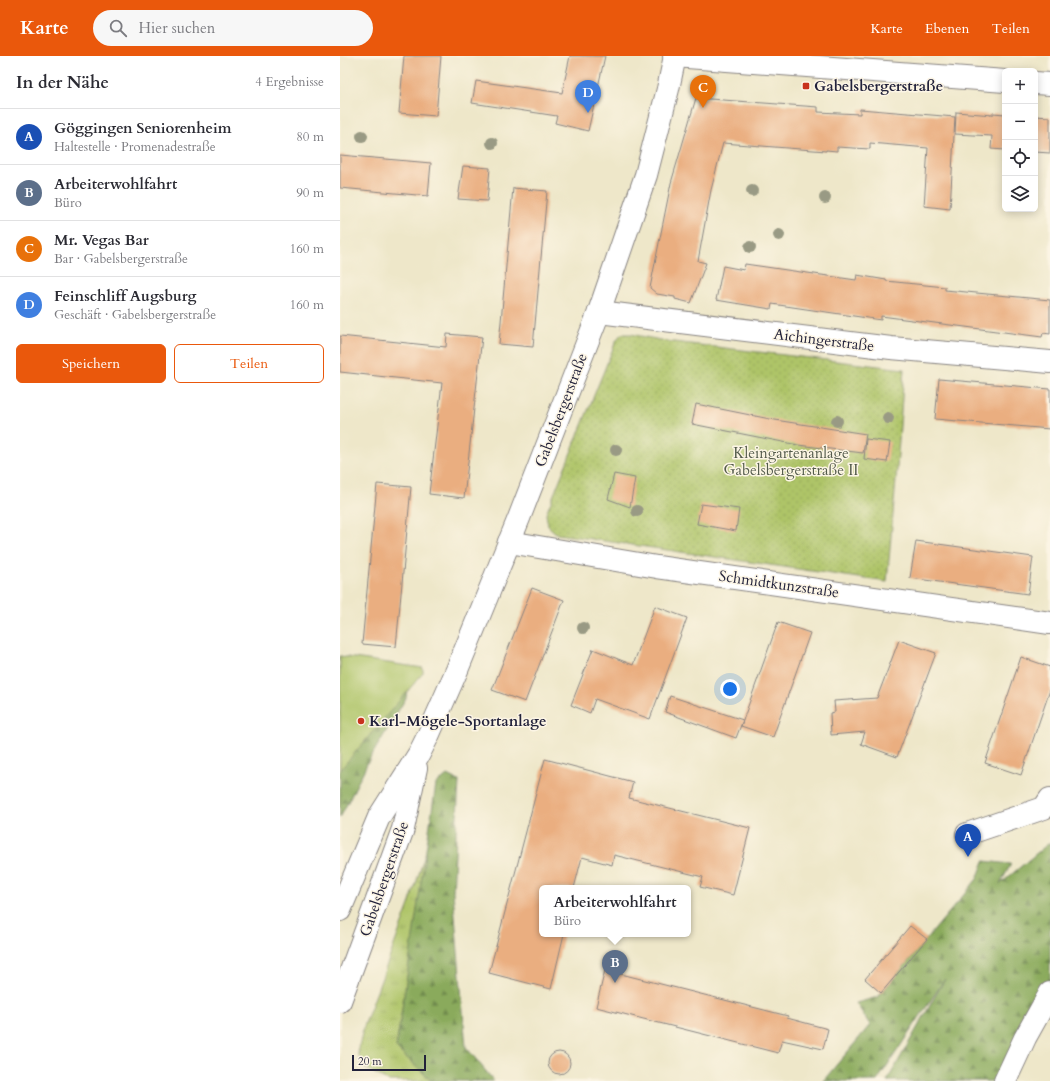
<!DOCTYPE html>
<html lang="de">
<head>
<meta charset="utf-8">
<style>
  :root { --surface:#fff; --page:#f7f7f7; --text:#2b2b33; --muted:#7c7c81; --line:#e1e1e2; --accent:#ea580c }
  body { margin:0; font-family:Cardo,serif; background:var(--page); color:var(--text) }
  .controls { position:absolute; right:12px; top:12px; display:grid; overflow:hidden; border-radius:6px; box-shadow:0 2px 10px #0003 }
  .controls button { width:36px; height:36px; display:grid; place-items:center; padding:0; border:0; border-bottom:1px solid var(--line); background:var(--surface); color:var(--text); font:20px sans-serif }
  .scale { position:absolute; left:12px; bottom:10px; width:74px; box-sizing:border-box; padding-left:4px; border:2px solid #22223b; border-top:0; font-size:11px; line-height:14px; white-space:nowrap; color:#22223b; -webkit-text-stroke:3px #fcf5e5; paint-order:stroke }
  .you { position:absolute; left:390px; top:633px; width:14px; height:14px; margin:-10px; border:3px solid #fff; border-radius:50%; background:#1a73e8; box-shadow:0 0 0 6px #1a73e833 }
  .badge { display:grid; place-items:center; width:26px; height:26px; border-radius:50%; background:var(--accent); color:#fff; font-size:13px; font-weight:700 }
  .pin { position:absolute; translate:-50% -33px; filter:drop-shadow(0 1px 2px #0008) }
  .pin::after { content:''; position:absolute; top:21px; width:14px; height:12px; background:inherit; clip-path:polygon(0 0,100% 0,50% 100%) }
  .popup { position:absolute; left:199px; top:829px; width:152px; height:52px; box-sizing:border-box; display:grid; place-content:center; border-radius:6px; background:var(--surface); filter:drop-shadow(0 1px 3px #0005); font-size:13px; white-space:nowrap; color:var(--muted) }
  .popup b { font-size:15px; color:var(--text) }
  .popup::after { content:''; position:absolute; left:50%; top:100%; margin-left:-8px; border:8px solid transparent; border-top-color:var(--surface) }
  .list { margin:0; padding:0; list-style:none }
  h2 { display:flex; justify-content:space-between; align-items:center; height:52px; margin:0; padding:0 16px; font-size:17px }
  h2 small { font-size:13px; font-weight:400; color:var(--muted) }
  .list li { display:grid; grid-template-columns:26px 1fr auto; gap:12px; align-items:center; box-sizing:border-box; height:56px; padding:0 16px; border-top:1px solid var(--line) }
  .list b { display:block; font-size:15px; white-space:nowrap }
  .list p { margin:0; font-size:13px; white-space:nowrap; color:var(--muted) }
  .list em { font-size:13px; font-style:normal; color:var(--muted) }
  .actions { display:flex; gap:8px; padding:12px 16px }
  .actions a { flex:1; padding:9px 0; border:1px solid var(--accent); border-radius:6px; text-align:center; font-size:14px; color:var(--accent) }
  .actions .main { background:var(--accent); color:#fff }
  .icon { flex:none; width:22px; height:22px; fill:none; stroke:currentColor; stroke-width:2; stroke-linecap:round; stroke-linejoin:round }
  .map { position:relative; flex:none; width:710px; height:1025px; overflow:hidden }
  header { display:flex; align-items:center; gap:24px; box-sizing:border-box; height:56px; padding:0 20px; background:var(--accent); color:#fff }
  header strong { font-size:19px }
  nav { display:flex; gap:22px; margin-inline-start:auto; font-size:14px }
  .search { width:280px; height:36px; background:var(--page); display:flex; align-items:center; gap:10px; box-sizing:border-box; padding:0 14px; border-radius:22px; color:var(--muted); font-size:15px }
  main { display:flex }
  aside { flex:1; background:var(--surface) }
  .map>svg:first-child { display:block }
</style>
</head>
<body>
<header>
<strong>Karte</strong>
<div class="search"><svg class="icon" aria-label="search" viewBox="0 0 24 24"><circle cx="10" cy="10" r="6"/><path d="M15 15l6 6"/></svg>Hier suchen</div>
<nav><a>Karte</a><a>Ebenen</a><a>Teilen</a></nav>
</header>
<main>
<aside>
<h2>In der Nähe<small>4 Ergebnisse</small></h2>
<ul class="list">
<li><span class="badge" style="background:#1a4fb4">A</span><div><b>Göggingen Seniorenheim</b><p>Haltestelle · Promenadestraße</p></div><em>80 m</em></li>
<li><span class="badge" style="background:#5c6f8a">B</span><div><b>Arbeiterwohlfahrt</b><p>Büro</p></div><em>90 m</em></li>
<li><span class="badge" style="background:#e8710a">C</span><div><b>Mr. Vegas Bar</b><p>Bar · Gabelsbergerstraße</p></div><em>160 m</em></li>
<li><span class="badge" style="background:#3f7fe0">D</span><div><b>Feinschliff Augsburg</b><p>Geschäft · Gabelsbergerstraße</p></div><em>160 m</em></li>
</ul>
<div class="actions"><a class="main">Speichern</a><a>Teilen</a></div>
</aside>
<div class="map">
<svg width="710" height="1025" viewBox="0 0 710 1025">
  <defs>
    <pattern id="grass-tufts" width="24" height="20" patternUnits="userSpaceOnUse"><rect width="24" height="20" fill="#aec468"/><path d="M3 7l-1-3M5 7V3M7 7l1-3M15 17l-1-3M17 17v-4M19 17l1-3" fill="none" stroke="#95a85b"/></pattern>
    <pattern id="forest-firs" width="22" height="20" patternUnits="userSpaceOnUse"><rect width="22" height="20" fill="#8aaa5c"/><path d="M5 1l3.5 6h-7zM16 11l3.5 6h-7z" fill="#708a4d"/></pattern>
    <pattern id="garden-dots" width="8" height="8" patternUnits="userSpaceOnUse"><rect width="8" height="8" fill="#aec468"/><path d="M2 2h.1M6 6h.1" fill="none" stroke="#95a85b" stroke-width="1.8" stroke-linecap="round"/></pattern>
  </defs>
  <rect width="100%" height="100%" fill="#fcf5e5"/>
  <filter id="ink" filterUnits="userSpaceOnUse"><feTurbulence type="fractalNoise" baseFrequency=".025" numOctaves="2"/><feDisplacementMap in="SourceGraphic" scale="8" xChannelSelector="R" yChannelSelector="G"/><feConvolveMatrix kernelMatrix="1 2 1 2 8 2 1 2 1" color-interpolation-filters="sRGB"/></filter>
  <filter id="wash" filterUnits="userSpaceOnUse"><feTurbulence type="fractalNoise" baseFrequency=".012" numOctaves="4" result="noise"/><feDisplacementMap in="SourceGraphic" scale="16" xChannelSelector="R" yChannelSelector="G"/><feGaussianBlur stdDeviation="0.9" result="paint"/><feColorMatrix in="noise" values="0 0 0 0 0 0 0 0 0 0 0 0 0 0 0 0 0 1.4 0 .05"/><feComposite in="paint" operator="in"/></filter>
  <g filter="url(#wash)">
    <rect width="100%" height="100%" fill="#eee7c9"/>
    <path fill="url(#grass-tufts)" stroke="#687352" d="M88,789L56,992L92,1025H49L23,1011L18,997L23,973L70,846Z"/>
    <g fill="url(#forest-firs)" stroke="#56664c">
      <path d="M0,602L69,611L66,642L29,704L0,762Z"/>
      <path d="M107,719L119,725L113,836L126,991L154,1025H92L56,992L96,728Z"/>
      <path d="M710,786V937L660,1025H547L605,923L537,1025H483L530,969L516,947L538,941L637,823L644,805L671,808L660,828Z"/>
    </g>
    <path fill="url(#garden-dots)" stroke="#687352" d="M281,278H291L325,285L564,313L557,413L547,526L217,478L208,470L206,458L276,285Z"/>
    <path fill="#aec468" stroke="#687352" d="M0,600L83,612V617L0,714Z"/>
    <g id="blocks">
      <g fill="#eaae80">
        <path d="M64,0H101L96,60L59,57Z"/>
        <path d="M230,0H265L248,75L215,67L217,60L132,47L136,25L222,37Z"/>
        <path d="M356,42L478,51V56L520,58V53L615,61L610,153L584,150L588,92L530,87V93L497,91V95L486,94V95L383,87L371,134L358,205L366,207L351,247L335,243V241L317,238L310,232L331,127Z"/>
        <path d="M616,56L653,59V57L665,58V94L651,93L652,80L615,78Z"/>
        <path d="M695,60L710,61V97L695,96Z"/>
        <path d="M0,99L91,107L88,140L0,132Z"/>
        <path d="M123,110L150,112L147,145L118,143Z"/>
        <path d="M173,132L207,135L193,291L159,288Z"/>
        <path d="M405,208L516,224L517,219L546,224V225L605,231V234L710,244V278L703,277L702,281L541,260V264L432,248L431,253L376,244L383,210L404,214Z"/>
        <path d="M107,278L142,281L124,442L89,438L102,327L0,316V280L106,291Z"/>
        <path d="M599,323L710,333V373L595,363Z"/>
        <path d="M356,348L435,364L526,378L523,397L458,389L352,368Z"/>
        <path d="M526,383L550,386L547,406L524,403Z"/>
        <path d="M274,418L295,422L290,451L268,443Z"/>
        <path d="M37,428L71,431L56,591L22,588Z"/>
        <path d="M361,448L399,453L396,475L357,468Z"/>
        <path d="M576,485L693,501L688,538L570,522Z"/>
        <path d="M192,532L224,544L185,646L152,634Z"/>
        <path d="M315,550L347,562L310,663L255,643L250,657L231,649L253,593L293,609Z"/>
        <path d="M438,566L470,577L433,681L401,670Z"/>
        <path d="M559,584L596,597L557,701L521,688L525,676L491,679L490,657L495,656L494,645L537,642Z"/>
        <path d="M681,601L710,611V634L681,719L645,707Z"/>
        <path d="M330,640L403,664L396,682L325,656Z"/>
        <path d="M205,703L293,726L289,742L410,772L393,839L360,831L363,821L274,799L272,809L242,801L234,832H202V878H224L211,933L149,917Z"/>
        <path d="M570,870L587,883L541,937L525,923Z"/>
        <path d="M265,914L448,960L447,962L488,973L483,993L442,984L438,997L256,951Z"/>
        <circle cx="219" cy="1007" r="11"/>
      </g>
    </g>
  </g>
  <g filter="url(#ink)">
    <use href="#blocks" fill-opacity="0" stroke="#888482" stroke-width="1"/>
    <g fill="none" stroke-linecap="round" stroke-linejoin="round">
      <g stroke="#888482" stroke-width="24">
        <g id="minor">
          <path d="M334,0L665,25"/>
          <path d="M695,27L710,28"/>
          <path d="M259,256L551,292L710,306"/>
          <path d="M169,486L317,511L710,567"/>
          <path d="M627,778L704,752L710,743"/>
          <path d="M665,1025L685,982L710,937"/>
        </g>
      </g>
      <g stroke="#888482" stroke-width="24">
        <g id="tertiary">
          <path d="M0,854L39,761L79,698L88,680L117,614L179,462L259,256L306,119L328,33L335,0"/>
          <path d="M0,945L63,773L76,712"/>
        </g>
      </g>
      <use href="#minor" stroke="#fff" stroke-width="22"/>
      <use href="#tertiary" stroke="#fff" stroke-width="22"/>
    </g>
    <g fill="#999a84">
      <circle cx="22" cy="80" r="6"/>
      <circle cx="152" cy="87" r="6"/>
      <circle cx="412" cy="135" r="6"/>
      <circle cx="485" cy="142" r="6"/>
      <circle cx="439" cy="179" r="6"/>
      <circle cx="410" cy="191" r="6"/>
      <circle cx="548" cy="362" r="6"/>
      <circle cx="497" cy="365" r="6"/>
      <circle cx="276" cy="394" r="6"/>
      <circle cx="297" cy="455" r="6"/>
      <circle cx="243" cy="572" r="6"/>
    </g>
  </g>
  <g fill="#c8321e" stroke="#fcf5e5" stroke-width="1.5">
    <rect x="462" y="26" width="8" height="8" rx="2"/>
    <circle cx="21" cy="665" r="4"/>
  </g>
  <g text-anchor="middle" stroke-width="3" stroke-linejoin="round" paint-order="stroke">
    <g font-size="15" font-weight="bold" fill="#22223b" stroke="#fcf5e5" text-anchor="start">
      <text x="474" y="35">Gabelsbergerstraße</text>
      <text x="29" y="670">Karl-Mögele-Sportanlage</text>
    </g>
    <g font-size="15" fill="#22223b" stroke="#fcf5e5">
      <text transform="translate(484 284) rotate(7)" y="5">Aichingerstraße</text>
      <text transform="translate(221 354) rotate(-69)" y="5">Gabelsbergerstraße</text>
      <text transform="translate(439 528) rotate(8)" y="5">Schmidtkunzstraße</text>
      <text transform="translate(44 823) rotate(-71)" y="5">Gabelsbergerstraße</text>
    </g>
    <g font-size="15" fill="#535b4b" stroke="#fcf5e5">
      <text x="451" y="402">Kleingartenanlage<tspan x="451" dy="17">Gabelsbergerstraße II</tspan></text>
    </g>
  </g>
</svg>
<div class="controls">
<button>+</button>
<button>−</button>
<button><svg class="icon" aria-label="locate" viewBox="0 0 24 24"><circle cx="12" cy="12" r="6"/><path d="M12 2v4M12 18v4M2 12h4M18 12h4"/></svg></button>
<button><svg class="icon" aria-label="layers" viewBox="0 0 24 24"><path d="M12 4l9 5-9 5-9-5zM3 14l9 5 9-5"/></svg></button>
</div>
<div class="scale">20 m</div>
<div class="you"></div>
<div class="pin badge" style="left:628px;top:801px;background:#1a4fb4">A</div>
<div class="pin badge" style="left:275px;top:927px;background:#5c6f8a">B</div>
<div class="popup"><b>Arbeiterwohlfahrt</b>Büro</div>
<div class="pin badge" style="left:363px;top:52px;background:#e8710a">C</div>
<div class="pin badge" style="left:248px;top:57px;background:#3f7fe0">D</div>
</div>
</main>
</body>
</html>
